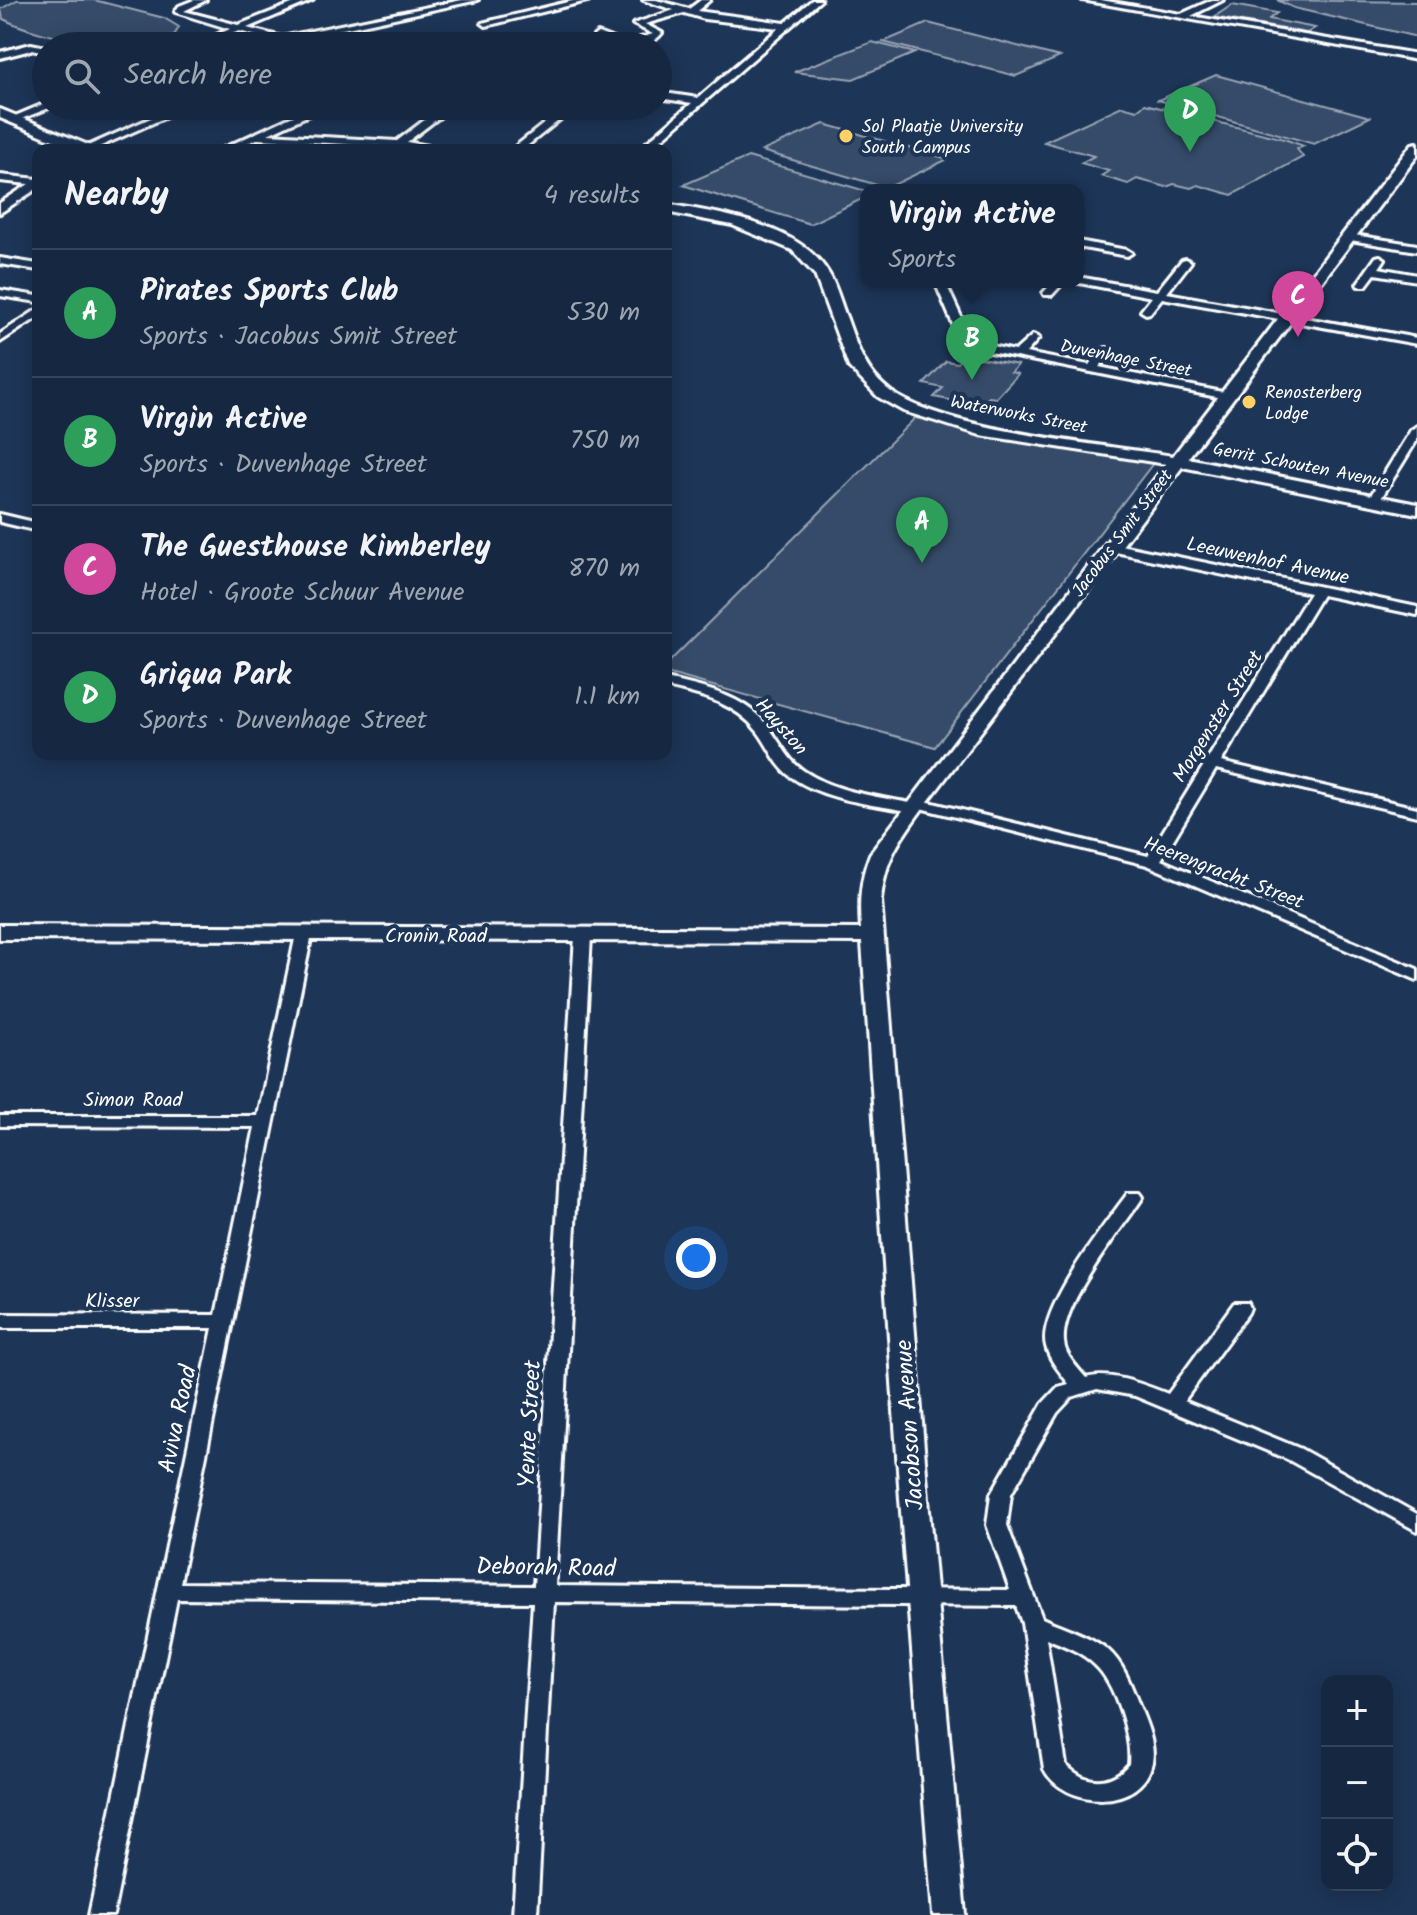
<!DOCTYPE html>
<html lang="en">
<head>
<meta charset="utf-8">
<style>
  :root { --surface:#162841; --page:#1f3048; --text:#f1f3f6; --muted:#9ea6b1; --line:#35445a; --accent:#ffd166 }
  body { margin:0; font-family:Kalam,sans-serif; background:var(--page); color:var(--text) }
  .controls { position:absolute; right:24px; bottom:24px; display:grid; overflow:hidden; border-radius:16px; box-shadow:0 4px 20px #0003 }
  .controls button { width:72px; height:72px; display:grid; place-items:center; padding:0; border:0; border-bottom:2px solid var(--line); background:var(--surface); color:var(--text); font:40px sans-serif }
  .you { position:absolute; left:696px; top:1258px; width:28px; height:28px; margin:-20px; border:6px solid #fff; border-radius:50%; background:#1a73e8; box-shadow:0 0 0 12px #1a73e833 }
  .badge { display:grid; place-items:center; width:52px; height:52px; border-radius:50%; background:var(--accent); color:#fff; font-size:26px; font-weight:700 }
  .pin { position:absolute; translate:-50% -66px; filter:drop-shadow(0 2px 4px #0008) }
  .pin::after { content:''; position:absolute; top:42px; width:28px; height:24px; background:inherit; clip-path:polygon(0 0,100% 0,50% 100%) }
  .popup { position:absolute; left:860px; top:184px; width:224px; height:104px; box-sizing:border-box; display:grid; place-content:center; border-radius:16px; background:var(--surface); filter:drop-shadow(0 2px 6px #0005); font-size:26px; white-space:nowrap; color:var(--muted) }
  .popup b { font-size:30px; color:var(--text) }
  .popup::after { content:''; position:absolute; left:50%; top:100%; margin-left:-16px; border:16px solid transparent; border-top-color:var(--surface) }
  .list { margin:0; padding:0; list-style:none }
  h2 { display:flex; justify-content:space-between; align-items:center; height:104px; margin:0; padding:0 32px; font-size:34px }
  h2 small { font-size:26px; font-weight:400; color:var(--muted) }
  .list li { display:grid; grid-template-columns:52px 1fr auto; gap:24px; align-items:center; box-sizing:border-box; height:128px; padding:0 32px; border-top:2px solid var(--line) }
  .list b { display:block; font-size:30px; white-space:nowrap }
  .list p { margin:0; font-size:26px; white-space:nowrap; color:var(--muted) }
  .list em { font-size:26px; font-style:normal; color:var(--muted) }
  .icon { flex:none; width:44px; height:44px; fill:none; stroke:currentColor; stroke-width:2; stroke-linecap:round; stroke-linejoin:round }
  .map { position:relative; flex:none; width:1417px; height:1915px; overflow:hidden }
  .search { position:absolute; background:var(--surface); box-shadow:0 4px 20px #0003; left:32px; top:32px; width:640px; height:88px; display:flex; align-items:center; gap:20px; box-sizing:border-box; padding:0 28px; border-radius:44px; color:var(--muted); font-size:30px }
  .panel { position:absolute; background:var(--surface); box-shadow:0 4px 20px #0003; left:32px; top:144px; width:640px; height:616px; border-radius:16px }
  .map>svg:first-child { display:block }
</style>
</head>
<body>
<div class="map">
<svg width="1417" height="1915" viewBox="0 0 1417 1915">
  <rect width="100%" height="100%" fill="#1d3557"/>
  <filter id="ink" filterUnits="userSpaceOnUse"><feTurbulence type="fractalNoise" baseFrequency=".0125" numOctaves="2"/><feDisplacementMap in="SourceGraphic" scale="16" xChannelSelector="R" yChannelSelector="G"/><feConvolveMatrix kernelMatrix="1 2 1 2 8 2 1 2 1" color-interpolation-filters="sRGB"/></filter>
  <g filter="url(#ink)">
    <g fill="#364b69" stroke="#9aa5b4" stroke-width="2">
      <path d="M17,0H94L164,18L179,27L175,34C134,58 44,39 3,19L1,9Z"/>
      <path d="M1277,0L1417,2V37L1294,8Z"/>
      <path d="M1232,5L1277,13L1269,19L1315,28L1307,33L1214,17Z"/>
      <path d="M928,23L1060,57L1016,76L883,42Z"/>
      <path d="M872,42L915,53L853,79L794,72Z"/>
      <path d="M1216,75L1370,117L1314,144L1158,100Z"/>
      <path d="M1145,104L1284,139L1304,146L1297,149L1303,157L1232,195L1198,185L1191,188L1174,184L1166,187L1137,179L1128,184L1101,176L1109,171L1081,163L1094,156L1044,142L1122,106L1137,110Z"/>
      <path d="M824,124L948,159L887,188L762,151Z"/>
      <path d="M748,157L866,191V197L810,224L683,185Z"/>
      <path d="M965,355L1018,365L1011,372L1018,374L996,398L989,397L981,406L934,397L943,388L924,384L946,361L957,363Z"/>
      <path d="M915,418L1001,436L1154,462L935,747L666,673V665Z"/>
    </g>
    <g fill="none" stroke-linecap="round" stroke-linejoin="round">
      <g stroke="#fff" stroke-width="6">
        <g id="minor">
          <path d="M194,0H206L184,11L238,25L302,0H313L247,28L282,37L462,0H478L292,40V44L289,45L239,31L203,46H191L230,29L175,12L179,6Z"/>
          <path d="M576,0H591L486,26L482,23Z"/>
          <path d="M643,0H656L689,9L701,0H710L697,11L785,23L812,0H821L649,150H638L692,103L658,98V92L698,98L779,28L704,19L684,13L645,24L662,33C647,53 615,46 595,38L594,36L598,33L624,43L653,34L633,24L674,10Z"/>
          <path d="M1082,0H1101L1181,14L1212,0H1223L1191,16L1417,54V60Z"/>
          <path d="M498,38L523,46L498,44L465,46Z"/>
          <path d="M31,44L46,47V53L31,50L0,58V52Z"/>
          <path d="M46,103V106H51L49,108L16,121L8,119Z"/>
          <path d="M178,106H191L92,150L81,149Z"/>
          <path d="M315,106H328L268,134L397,141L443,106H454L407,142L450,150L257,139L232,150H219Z"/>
          <path d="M566,106H577L522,150H511Z"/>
          <path d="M0,175L38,179V185L0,181Z"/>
          <path d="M1348,234L1417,245V251L1344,239V235Z"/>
          <path d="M1078,241L1127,250L1132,253L1127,256L1078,247Z"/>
          <path d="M1380,256L1385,259L1379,268L1417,275V281L1375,274L1366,286H1358L1357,284L1376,257Z"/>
          <path d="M0,258L38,264V270L0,264Z"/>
          <path d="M1186,259L1191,262L1167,293L1417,338V344L1162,298L1150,313L1146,314L1141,311L1152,297L1074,282H1078V277L1157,291L1182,260Z"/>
          <path d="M935,282H945L969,334L983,344L1015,351L1033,335L1039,338L1026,353L1089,365L1103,349L1107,348L1113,351L1099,367L1227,393L1233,396L1227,399L975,349L958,336Z"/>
          <path d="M1053,282H1064L1052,295H1044L1043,293Z"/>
          <path d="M0,290L38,296V302L0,296Z"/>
          <path d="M38,309V317L0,342V334Z"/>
          <path d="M1417,426V440L1380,500L1374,504L1370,503L1368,500L1411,430Z"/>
          <path d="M0,514L38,523V531L0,522Z"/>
          <path d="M1111,543L1417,607V615L1322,595L1221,762L1417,808V816L1216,769L1161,860L1417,969V980L1147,865L920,808L913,812C872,804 825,801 790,776C775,765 769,746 758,732C735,702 700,695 666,687V679C704,688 745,695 769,728C781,743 788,761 804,771C835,792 874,796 910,803L917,799L1148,856L1310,593L1106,550L1105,547Z"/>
          <path d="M304,929L312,934L180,1583L534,1586L575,936L583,931L591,936L555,1586L1010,1590L987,1525L991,1494L1043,1403L1058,1387L1069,1384C1061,1373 1049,1360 1046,1346C1036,1311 1106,1223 1128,1193H1140L1143,1197C1121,1231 1060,1303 1064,1342C1065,1356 1078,1368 1086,1378C1111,1371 1144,1385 1168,1394L1234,1303H1248L1250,1308L1248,1313L1184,1401L1301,1449L1417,1514V1531L1287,1459L1135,1396L1097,1389L1072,1397L1057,1413L1011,1494L1007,1525L1042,1618C1064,1628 1089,1635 1108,1650C1123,1663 1131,1685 1138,1703C1145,1720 1156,1744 1152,1762C1142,1812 1064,1808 1044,1769L1022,1623L1016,1606L554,1602L537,1915H513L533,1602L177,1599L113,1915H89L213,1328H0V1314L216,1315L255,1127L0,1126V1116H258L296,934ZM1046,1638C1063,1645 1082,1652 1095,1665C1115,1683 1132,1737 1129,1764C1110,1786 1086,1785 1066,1765Z"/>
        </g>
      </g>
      <g stroke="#fff" stroke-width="6">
        <g id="tertiary">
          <path d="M0,109L93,147L95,150H77L0,118Z"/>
          <path d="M1417,143V156L1188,458L1417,504V514L1182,467L920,812C897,844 885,860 881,900L928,1499L965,1915H933L900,1499L862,942L0,939V925L861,929C859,902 860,879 870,854L1166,464L980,435L903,411L878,397L849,367L815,275L792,250L732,225L666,212V204C718,213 800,224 829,274C837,287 841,305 847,319C857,347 865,372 890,391C944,431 1102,444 1173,456L1412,144Z"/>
          <path d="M38,178V188L0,213V203Z"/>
        </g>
      </g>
      <use href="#minor" fill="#1d3557" fill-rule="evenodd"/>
      <use href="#tertiary" fill="#1d3557" fill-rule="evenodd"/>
    </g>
  </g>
  <g fill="#ffd166" stroke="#1d3557" stroke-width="3">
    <circle cx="846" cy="136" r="8"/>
    <circle cx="1249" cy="402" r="8"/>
  </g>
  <g text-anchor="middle" stroke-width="8" stroke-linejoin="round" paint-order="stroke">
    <g font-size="18" fill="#fff" stroke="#1d3557" text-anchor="start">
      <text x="862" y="132">Sol Plaatje University<tspan x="862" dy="21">South Campus</tspan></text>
      <text x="1265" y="398">Renosterberg<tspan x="1265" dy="21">Lodge</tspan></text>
    </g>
    <g font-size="18" fill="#fff" stroke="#1d3557">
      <text transform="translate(1126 358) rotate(11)" y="6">Duvenhage Street</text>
      <text transform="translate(1019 414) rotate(11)" y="6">Waterworks Street</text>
      <text transform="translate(1301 465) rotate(11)" y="6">Gerrit Schouten Avenue</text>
      <text transform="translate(1122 533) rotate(-53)" y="6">Jacobus Smit Street</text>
    </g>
    <g font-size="20" fill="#fff" stroke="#1d3557">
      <text transform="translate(1268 560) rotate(12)" y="7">Leeuwenhof Avenue</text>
      <text transform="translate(1217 716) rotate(-58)" y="7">Morgenster Street</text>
      <text transform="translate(782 726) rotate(49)" y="7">Hayston</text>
      <text transform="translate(1224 872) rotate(21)" y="7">Heerengracht Street</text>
      <text x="436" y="942">Cronin Road</text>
      <text x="133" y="1106">Simon Road</text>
      <text x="112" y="1307">Klisser</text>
    </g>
    <g font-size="24" fill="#fff" stroke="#1d3557">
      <text transform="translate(177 1419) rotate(-78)" y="8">Aviva Road</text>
      <text transform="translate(529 1424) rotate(-87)" y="8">Yente Street</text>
      <text transform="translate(909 1425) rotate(-94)" y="8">Jacobson Avenue</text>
      <text transform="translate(546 1567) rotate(1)" y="8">Deborah Road</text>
    </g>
  </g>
</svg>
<div class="controls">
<button>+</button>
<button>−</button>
<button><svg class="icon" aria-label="locate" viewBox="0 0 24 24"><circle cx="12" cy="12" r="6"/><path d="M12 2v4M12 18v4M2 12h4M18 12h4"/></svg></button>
</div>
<div class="you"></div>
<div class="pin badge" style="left:922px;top:563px;background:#2e9e5b">A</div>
<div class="pin badge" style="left:972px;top:380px;background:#2e9e5b">B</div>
<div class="popup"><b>Virgin Active</b>Sports</div>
<div class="pin badge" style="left:1298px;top:337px;background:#d1479c">C</div>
<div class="pin badge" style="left:1190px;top:152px;background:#2e9e5b">D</div>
<div class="search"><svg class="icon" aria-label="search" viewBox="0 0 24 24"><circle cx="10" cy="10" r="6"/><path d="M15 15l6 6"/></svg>Search here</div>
<section class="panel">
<h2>Nearby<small>4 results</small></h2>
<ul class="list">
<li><span class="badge" style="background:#2e9e5b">A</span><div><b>Pirates Sports Club</b><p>Sports · Jacobus Smit Street</p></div><em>530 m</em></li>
<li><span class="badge" style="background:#2e9e5b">B</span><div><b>Virgin Active</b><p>Sports · Duvenhage Street</p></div><em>750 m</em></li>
<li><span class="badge" style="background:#d1479c">C</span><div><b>The Guesthouse Kimberley</b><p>Hotel · Groote Schuur Avenue</p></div><em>870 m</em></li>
<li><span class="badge" style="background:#2e9e5b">D</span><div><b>Griqua Park</b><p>Sports · Duvenhage Street</p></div><em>1.1 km</em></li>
</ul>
</section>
</div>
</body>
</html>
